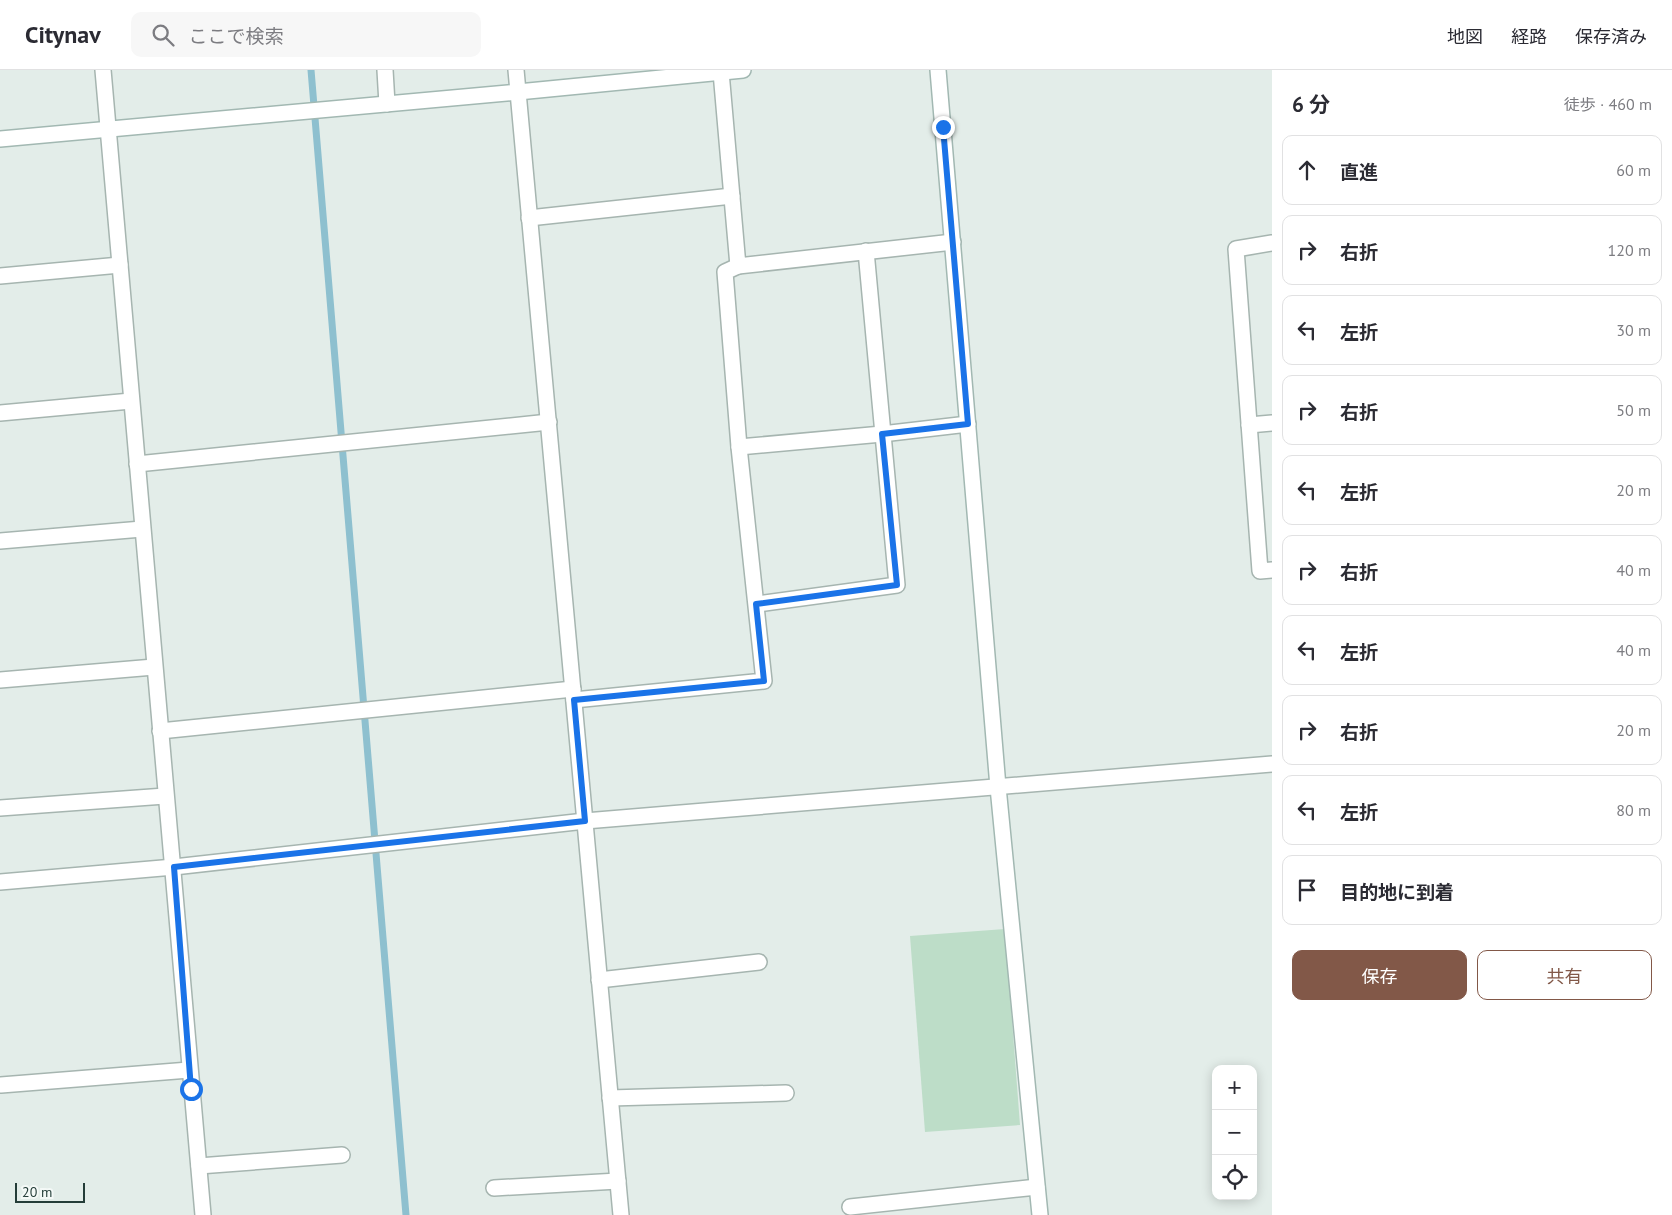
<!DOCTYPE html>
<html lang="ja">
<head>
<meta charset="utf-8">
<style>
  :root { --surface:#fff; --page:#f7f7f7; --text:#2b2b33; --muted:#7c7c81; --line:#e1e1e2; --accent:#825848 }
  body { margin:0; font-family:"PT Sans","Noto Sans JP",sans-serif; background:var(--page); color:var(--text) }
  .controls { position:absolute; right:15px; bottom:15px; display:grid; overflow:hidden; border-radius:10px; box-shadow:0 2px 12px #0003 }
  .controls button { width:45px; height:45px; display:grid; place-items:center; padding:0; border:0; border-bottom:1px solid var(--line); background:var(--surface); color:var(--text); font:25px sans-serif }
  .scale { position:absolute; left:15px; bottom:12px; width:70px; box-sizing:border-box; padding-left:5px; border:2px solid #243d38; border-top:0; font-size:14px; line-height:18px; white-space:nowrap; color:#243d38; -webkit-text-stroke:4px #f4f9f7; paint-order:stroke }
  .stop { position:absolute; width:15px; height:15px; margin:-11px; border:4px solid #1a73e8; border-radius:50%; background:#fff }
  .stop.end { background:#1a73e8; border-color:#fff; box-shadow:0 1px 5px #0008 }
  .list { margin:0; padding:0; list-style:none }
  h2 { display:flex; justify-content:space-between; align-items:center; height:65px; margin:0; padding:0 20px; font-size:21px }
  h2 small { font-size:16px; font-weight:400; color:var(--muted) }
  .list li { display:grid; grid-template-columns:32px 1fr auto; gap:15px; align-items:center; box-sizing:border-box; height:70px; margin:0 10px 10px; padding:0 10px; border:1px solid var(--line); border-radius:10px }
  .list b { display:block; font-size:19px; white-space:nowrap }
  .list em { font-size:16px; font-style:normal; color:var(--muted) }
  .actions { display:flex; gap:10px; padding:15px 20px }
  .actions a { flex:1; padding:11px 0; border:1px solid var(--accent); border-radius:10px; text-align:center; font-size:18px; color:var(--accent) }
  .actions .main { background:var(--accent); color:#fff }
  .icon { flex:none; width:28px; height:28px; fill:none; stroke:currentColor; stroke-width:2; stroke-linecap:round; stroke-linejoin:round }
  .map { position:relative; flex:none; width:1272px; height:1145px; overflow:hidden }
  header { display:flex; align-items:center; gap:30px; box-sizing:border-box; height:70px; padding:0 25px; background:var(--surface); border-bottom:1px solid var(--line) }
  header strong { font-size:24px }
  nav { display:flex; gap:28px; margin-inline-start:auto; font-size:18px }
  .search { width:350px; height:45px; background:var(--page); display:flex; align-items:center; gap:12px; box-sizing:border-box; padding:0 18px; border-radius:10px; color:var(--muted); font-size:19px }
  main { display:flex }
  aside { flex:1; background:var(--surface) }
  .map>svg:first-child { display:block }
</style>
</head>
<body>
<header>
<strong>Citynav</strong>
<div class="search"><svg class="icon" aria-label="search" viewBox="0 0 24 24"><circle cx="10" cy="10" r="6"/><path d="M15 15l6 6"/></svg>ここで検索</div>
<nav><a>地図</a><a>経路</a><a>保存済み</a></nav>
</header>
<main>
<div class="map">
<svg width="1272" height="1145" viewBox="0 0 1272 1145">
  <rect width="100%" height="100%" fill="#e3ede9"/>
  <path fill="#bdddc8" d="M1005,859L1020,1055L925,1062L910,866Z"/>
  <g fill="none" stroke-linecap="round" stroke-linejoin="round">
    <path stroke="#8ec0cf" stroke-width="7" d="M311,0L406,1145"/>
    <g stroke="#a6b5b0" stroke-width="18">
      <g id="street">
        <path d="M103,0L203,1145"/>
        <path d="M385,0L387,34"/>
        <path d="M516,0L621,1145"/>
        <path d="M721,2L738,196L953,172"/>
        <path d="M529,148L732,126"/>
        <path d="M1272,173L1236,179L1260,501L1272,500"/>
        <path d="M0,206L120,195"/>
        <path d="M0,343L131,331"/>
        <path d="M1249,355L1272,353"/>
        <path d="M739,377L882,364L968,354"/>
        <path d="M137,394L549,352"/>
        <path d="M0,471L142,459"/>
        <path d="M757,534L897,515L866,181"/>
        <path d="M0,610L154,597"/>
        <path d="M574,630L764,611L739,377L725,202L738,196"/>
        <path d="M160,661L573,619"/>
        <path d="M0,738L165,726"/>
        <path d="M0,812L174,797L585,751L1272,694"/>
        <path d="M599,910L759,892"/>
        <path d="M1,1015L189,1000"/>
        <path d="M610,1028L786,1023"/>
        <path d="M199,1096L342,1085"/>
        <path d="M494,1118L618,1111"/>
        <path d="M850,1137L1037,1117"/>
      </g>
    </g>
    <g stroke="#a2b8b2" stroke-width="18">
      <g id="secondary">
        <path d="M938,0L998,717L1040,1145"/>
        <path d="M0,69L518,22L743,0"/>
      </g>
    </g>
    <use href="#street" stroke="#fff" stroke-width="15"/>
    <use href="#secondary" stroke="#fff" stroke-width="15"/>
  </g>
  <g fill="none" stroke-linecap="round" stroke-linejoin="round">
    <path stroke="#1a73e8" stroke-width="6" d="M191,1019L174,797L585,751L574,630L764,611L756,534L897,515L882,364L968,354L943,57"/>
  </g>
</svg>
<div class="controls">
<button>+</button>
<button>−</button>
<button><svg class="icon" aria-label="locate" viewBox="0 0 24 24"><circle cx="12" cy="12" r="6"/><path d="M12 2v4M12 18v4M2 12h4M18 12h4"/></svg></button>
</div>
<div class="scale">20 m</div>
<div class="stop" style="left:191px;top:1019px"></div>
<div class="stop end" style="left:943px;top:57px"></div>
</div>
<aside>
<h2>6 分<small>徒歩 · 460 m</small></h2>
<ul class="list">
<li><svg class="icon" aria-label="ahead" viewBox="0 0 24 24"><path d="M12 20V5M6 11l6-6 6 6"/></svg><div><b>直進</b></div><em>60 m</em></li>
<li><svg class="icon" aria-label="right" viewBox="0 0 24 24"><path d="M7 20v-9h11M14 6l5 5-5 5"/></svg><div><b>右折</b></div><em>120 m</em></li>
<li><svg class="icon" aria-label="left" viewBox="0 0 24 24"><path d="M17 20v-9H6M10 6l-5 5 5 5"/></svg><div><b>左折</b></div><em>30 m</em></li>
<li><svg class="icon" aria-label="right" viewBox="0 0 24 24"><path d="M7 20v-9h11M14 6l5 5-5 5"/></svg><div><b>右折</b></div><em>50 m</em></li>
<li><svg class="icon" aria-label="left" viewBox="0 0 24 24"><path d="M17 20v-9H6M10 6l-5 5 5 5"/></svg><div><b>左折</b></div><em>20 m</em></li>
<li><svg class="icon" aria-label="right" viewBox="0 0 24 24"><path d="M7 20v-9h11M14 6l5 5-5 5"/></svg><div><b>右折</b></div><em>40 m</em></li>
<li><svg class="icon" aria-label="left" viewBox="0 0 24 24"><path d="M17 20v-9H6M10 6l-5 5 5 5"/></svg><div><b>左折</b></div><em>40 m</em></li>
<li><svg class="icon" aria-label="right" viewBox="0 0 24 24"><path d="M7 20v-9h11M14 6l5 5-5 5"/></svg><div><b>右折</b></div><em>20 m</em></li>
<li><svg class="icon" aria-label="left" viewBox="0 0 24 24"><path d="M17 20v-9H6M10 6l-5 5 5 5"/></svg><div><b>左折</b></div><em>80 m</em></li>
<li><svg class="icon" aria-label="arrive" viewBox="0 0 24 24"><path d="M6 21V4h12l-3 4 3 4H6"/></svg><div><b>目的地に到着</b></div></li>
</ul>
<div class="actions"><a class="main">保存</a><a>共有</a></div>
</aside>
</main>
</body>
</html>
